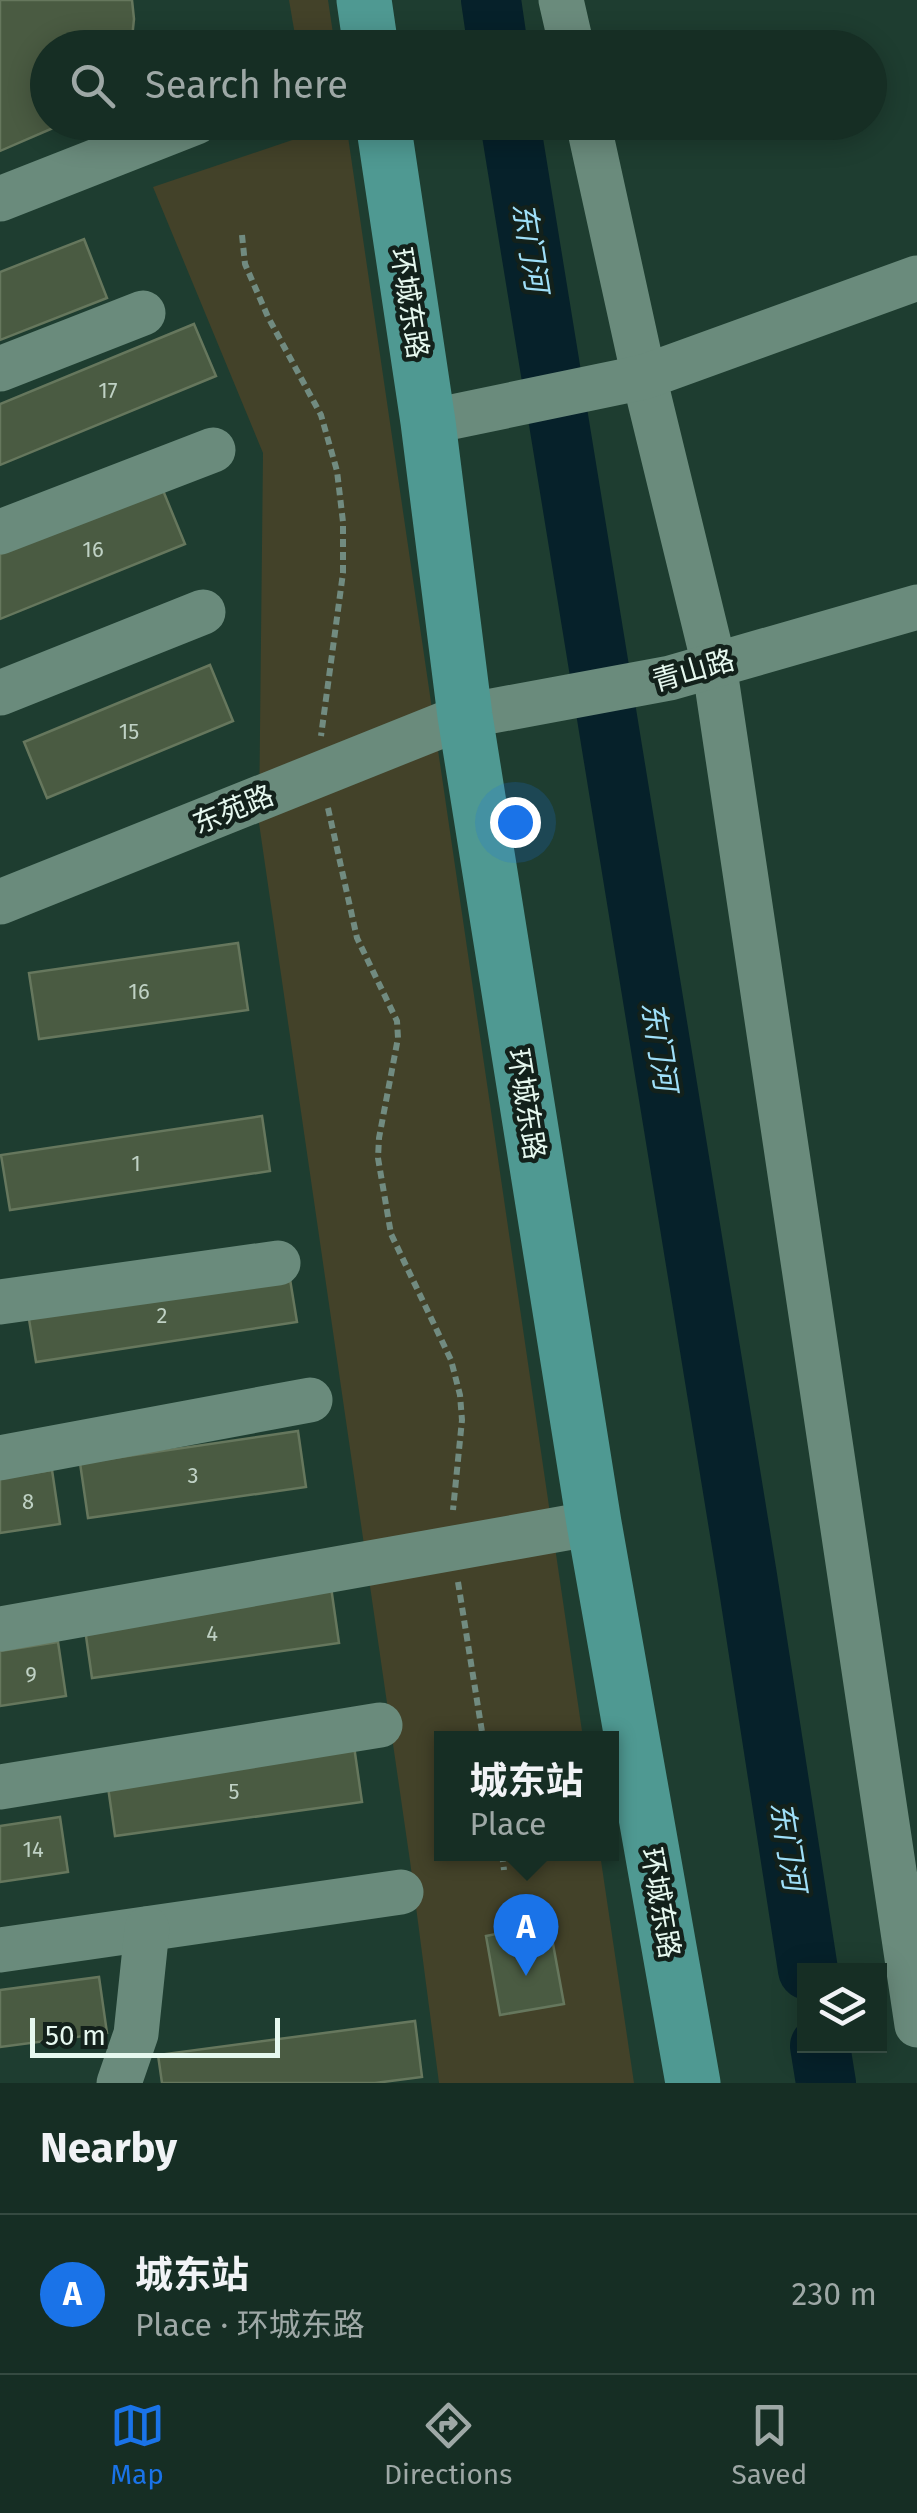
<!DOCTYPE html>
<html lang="en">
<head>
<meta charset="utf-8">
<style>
  :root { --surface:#162e24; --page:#1f362c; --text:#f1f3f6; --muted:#9ea8a6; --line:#354a41; --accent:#1a73e8 }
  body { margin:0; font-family:"Fira Sans","Noto Sans SC",sans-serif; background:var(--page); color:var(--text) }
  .controls { position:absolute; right:30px; bottom:30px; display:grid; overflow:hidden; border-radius:0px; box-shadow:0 5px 25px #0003 }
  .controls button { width:90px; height:90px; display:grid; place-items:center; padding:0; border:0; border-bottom:2px solid var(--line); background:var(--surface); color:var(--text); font:50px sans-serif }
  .scale { position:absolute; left:30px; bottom:25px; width:250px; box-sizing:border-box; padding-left:10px; border:5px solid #e6f8ef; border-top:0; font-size:28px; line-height:35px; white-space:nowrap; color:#e6f8ef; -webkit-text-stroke:8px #13211b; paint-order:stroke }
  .you { position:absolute; left:515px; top:822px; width:35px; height:35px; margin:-25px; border:8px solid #fff; border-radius:50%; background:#1a73e8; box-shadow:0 0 0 15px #1a73e833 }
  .badge { display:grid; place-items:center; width:65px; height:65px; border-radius:50%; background:var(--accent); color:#fff; font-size:32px; font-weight:700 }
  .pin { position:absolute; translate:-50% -82px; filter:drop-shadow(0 2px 5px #0008) }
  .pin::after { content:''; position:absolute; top:52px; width:35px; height:30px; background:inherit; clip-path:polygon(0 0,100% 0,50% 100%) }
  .popup { position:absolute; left:434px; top:1731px; width:185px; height:130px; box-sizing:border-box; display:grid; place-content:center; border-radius:0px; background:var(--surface); filter:drop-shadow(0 2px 8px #0005); font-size:32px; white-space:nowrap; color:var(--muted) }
  .popup b { font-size:38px; color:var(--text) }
  .popup::after { content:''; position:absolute; left:50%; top:100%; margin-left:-20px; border:20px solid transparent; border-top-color:var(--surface) }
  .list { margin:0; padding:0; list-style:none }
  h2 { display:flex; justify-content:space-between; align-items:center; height:130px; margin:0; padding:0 40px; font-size:42px }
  h2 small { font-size:32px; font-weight:400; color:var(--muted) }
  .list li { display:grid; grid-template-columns:65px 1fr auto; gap:30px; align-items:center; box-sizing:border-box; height:160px; padding:0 40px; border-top:2px solid var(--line) }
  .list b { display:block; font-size:38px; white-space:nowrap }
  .list p { margin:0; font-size:32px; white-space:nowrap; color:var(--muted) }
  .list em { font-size:32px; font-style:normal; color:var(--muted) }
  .icon { flex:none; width:55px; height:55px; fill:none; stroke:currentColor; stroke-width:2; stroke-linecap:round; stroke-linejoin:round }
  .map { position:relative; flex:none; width:917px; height:2083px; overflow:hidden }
  .search { position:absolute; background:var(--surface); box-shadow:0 5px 25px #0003; left:30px; right:30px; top:30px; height:110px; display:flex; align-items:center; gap:25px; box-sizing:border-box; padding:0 35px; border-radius:55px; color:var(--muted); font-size:38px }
  .sheet { height:290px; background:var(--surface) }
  nav { display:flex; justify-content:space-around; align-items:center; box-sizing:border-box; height:140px; border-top:2px solid var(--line); background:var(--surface); font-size:28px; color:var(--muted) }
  nav a { display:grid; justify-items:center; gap:5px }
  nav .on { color:var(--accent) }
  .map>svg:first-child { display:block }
</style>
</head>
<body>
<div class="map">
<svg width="917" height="2083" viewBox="0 0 917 2083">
  <rect width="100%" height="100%" fill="#1e3d30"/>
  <g fill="#434229">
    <path d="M289,0H328L335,47H297Z"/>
    <path d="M309,123H346L583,1738H441V1854H600L634,2083H439L410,1861L259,823L263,453L153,187L310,134Z"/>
  </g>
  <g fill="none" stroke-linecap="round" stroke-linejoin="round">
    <g stroke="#06212a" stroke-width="60">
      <path d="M491,0L498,48"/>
      <path d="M510,122L747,1576L808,1970"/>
      <path d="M820,2046L826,2083"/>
    </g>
  </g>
  <g fill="#4a5b42" stroke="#66775d" stroke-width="2.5">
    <path d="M0,0H132L134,19L131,48H48V122H67L0,151Z"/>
    <path d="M84,239L107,298L0,340V272Z"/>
    <path d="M194,324L216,376L0,465V404Z"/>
    <path d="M162,488L185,544L0,619V554Z"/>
    <path d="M210,665L233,721L47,798L24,742Z"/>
    <path d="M238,943L248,1010L39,1039L29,973Z"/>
    <path d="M262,1116L270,1171L10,1210L1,1155Z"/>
    <path d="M288,1267L297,1322L36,1362L27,1307Z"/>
    <path d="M298,1431L306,1487L88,1518L80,1463Z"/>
    <path d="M52,1470L60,1524L0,1533V1478Z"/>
    <path d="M331,1587L339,1643L92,1678L84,1622Z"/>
    <path d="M58,1642L66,1696L0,1706V1651Z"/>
    <path d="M354,1746L362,1802L115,1836L107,1780Z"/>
    <path d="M60,1817L68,1872L0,1882V1826Z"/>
    <path d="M527,1928L531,1948L553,1944L564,2004L500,2015L486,1936Z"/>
    <path d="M99,1977L107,2033L0,2047V1990Z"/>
    <path d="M415,2021L422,2077L375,2083H162L158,2055Z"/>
  </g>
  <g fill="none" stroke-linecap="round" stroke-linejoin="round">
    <g stroke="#718b80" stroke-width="6" stroke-dasharray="8 5" stroke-linecap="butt">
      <path d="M242,235L245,264L268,317L321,415L337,471L343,522V573L321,736"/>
      <path d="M328,808L357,938L397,1021L398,1038L379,1138L378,1158L391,1234L451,1360L460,1395L462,1420L453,1510"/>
      <path d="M458,1582L483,1738"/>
      <path d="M502,1854L504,1870"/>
    </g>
    <g stroke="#6a8b7c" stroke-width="45">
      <path d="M561,0L572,48"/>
      <path d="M588,122L644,377L714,664L917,2025"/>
      <path d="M0,199L196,122"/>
      <path d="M0,369L143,313"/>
      <path d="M428,422L644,377L917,278"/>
      <path d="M0,532L213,450"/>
      <path d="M0,693L203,612"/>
      <path d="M0,902L465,716L670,678L917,607"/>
      <path d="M0,1302L278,1263"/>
      <path d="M0,1458L310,1400"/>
      <path d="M0,1629L594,1523"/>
      <path d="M0,1787L380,1725"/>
      <path d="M0,1950L401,1892"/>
      <path d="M119,2083L136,2034L147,1929"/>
    </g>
    <g stroke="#4f9992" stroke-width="55">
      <path d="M364,0L371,48"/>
      <path d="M383,122L428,422L465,716L594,1523L693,2083"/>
    </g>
  </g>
  <g text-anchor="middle" stroke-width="9" stroke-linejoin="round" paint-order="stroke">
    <g font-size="22" fill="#bfd1c4">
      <text x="108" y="398">17</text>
      <text x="93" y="557">16</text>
      <text x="129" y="739">15</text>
      <text x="139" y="999">16</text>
      <text x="136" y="1171">1</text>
      <text x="162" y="1323">2</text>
      <text x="193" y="1483">3</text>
      <text x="28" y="1509">8</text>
      <text x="212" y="1641">4</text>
      <text x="31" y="1682">9</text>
      <text x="234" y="1799">5</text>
      <text x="33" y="1857">14</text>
    </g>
    <g font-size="28" fill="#e6f8ef" stroke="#13211b">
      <text transform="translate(410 303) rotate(81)" y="10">环城东路</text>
      <text transform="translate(693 670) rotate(-16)" y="10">青山路</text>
      <text transform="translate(233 809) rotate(-22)" y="10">东苑路</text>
      <text transform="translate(527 1104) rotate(81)" y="10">环城东路</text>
      <text transform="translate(661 1903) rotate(80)" y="10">环城东路</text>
    </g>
    <g font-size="30" font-style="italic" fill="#9fdff8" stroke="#13211b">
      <text transform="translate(530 247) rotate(81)" y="10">东门河</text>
      <text transform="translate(659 1046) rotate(81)" y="10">东门河</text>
      <text transform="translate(788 1846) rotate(81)" y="10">东门河</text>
    </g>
  </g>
</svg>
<div class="controls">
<button><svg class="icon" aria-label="layers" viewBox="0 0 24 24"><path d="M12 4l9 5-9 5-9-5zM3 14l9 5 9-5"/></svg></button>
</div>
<div class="scale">50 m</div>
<div class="you"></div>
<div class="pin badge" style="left:526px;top:1976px">A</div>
<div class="popup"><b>城东站</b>Place</div>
<div class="search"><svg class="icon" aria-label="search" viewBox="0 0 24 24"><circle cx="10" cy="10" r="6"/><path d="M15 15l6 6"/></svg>Search here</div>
</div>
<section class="sheet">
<h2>Nearby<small></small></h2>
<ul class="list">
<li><span class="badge">A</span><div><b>城东站</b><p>Place · 环城东路</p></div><em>230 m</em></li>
</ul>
</section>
<nav>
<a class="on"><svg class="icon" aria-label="map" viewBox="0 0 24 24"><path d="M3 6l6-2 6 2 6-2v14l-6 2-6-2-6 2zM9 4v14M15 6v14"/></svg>Map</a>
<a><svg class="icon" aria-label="directions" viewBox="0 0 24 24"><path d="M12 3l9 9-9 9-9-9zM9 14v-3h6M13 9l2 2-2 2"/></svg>Directions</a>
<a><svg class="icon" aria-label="saved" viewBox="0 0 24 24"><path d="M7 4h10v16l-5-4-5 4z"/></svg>Saved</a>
</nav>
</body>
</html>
